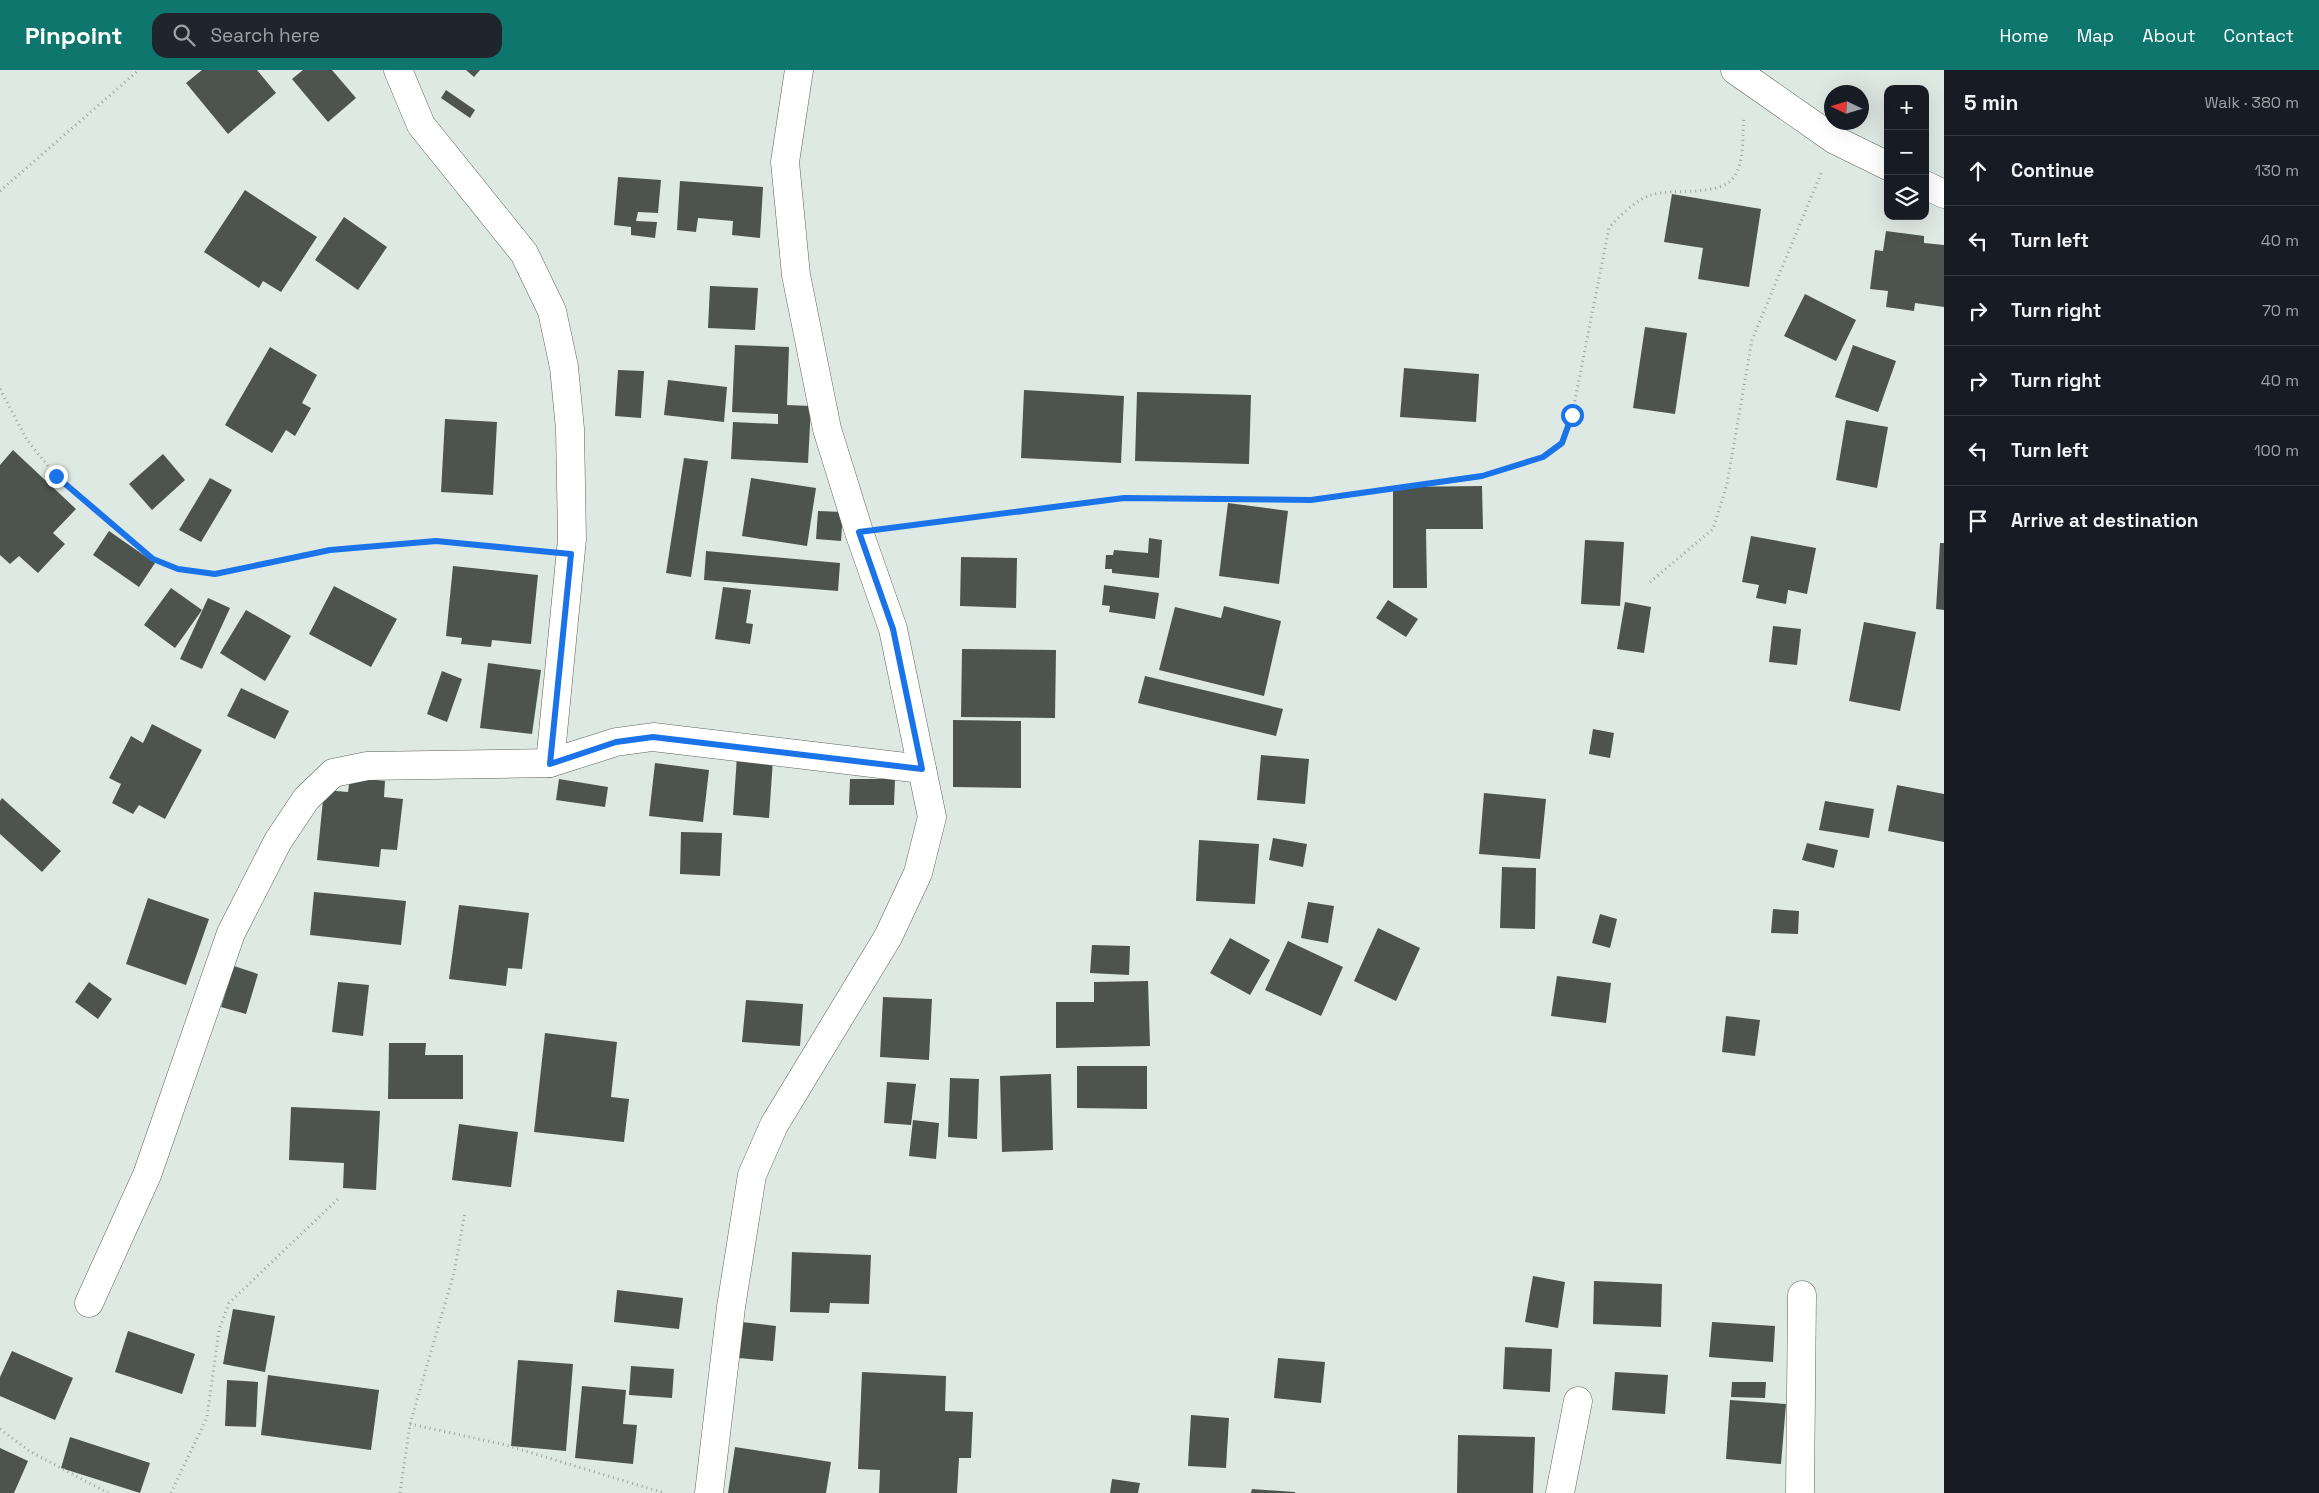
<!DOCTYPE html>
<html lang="en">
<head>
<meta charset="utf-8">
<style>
  :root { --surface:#171b24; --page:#20242c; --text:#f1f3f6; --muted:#9ea1a6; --line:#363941; --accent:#0f766e }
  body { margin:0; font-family:"Space Grotesk",sans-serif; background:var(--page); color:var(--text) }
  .controls { position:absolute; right:15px; top:15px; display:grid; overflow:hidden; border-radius:10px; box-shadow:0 5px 20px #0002 }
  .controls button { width:45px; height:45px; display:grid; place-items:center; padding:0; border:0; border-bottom:1px solid var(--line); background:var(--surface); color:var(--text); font:25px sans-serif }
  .compass { position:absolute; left:1824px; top:15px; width:45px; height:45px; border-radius:50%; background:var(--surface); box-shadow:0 5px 20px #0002; rotate:274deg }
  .stop { position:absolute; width:15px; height:15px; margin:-11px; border:4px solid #1a73e8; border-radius:50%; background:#fff }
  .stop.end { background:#1a73e8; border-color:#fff; box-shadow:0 1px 5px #0008 }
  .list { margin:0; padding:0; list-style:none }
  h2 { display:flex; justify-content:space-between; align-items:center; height:65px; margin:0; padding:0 20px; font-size:21px }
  h2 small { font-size:16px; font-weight:400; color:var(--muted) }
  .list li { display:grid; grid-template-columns:32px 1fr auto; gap:15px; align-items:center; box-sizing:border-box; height:70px; padding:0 20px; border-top:1px solid var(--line) }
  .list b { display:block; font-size:19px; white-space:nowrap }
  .list em { font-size:16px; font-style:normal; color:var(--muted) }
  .icon { flex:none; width:28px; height:28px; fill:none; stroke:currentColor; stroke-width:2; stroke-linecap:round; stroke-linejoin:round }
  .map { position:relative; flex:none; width:1944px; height:1423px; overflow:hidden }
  header { display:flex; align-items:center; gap:30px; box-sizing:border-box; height:70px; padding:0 25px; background:var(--accent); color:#fff }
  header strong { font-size:24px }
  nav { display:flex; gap:28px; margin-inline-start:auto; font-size:18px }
  .search { width:350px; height:45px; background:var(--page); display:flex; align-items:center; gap:12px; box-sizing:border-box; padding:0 18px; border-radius:15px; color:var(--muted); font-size:19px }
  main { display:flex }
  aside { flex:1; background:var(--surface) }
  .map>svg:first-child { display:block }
</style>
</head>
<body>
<header>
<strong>Pinpoint</strong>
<div class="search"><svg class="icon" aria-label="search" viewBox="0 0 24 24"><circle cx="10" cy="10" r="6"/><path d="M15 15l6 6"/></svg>Search here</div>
<nav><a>Home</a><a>Map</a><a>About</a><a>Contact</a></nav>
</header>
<main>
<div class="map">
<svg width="1944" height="1423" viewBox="0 0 1944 1423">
  <rect width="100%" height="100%" fill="#dfe9e3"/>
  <g fill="#4d5450">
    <path d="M202,0H257L276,23L228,64L186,13Z"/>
    <path d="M303,0H332L356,28L328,52L292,9Z"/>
    <path d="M466,0H480L474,7Z"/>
    <path d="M446,20L475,40L470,48L441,28Z"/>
    <path d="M618,107L661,110L658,143L638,142L636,151L657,152L655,168L631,165V157L614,155Z"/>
    <path d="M680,111L763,117L760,168L732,165L733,151L698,148L696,162L677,160Z"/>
    <path d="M245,120L317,167L281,222L263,211L259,218L204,182Z"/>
    <path d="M1672,124L1761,139L1749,217L1698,209L1703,178L1664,172Z"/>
    <path d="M344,147L387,177L358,220L315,190Z"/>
    <path d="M1886,161L1924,166V173L1944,175V237L1915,233L1914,241L1886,237L1888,221L1870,219L1875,180L1883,181Z"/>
    <path d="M710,216L758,218L755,260L708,258Z"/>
    <path d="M1805,224L1856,250L1836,291L1784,266Z"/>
    <path d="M1645,257L1687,263L1675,344L1633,338Z"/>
    <path d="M735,275L789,277L787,335L811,336L808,393L731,389L733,352L778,354V344L732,342Z"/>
    <path d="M1853,275L1896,291L1878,342L1835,327Z"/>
    <path d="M270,277L317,305L302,333L311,338L295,366L286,360L272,383L225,355Z"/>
    <path d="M1404,298L1479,304L1476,352L1400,347Z"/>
    <path d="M618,300L644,301L641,348L615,346Z"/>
    <path d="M668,310L727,317L724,352L664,345Z"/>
    <path d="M1024,320L1124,326L1121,393L1021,388Z"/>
    <path d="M1137,322L1251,325L1249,394L1135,391Z"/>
    <path d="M445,349L497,352L493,425L441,422Z"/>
    <path d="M1846,350L1888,357L1877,418L1836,410Z"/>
    <path d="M13,380L76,439L53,463L65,474L38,503L19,486L10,494L0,485V395Z"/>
    <path d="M163,384L185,410L152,440L129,414Z"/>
    <path d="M684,388L708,391L691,507L666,503Z"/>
    <path d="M210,408L232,420L201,472L179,460Z"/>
    <path d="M751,408L816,418L807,476L742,466Z"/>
    <path d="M1482,416L1483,459H1426L1427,518H1393V417Z"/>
    <path d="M1228,433L1288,441L1279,514L1219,506Z"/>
    <path d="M818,441L843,442L841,471L816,469Z"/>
    <path d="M109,461L155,493L139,517L93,485Z"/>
    <path d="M1751,466L1816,478L1807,524L1788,520L1786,534L1756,528L1759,515L1742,512Z"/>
    <path d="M1149,468L1162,470L1159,508L1112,503V499H1105L1106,485H1113L1114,480L1148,483Z"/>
    <path d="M1585,470L1624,472L1620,536L1581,534Z"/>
    <path d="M1940,473H1944V540L1936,539Z"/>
    <path d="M706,481L840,493L838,521L704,510Z"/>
    <path d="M961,487L1017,488L1016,538L960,536Z"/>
    <path d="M453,496L538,505L531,574L492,570L491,577L461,574L462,568L446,566Z"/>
    <path d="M1104,515L1159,523L1155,549L1109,542L1110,536L1102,535Z"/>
    <path d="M334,516L397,549L371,597L309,564Z"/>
    <path d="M723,517L751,520L746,553L753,554L750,574L715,569Z"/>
    <path d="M171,518L202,540L175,578L144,555Z"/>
    <path d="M208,528L230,538L202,599L180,589Z"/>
    <path d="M1388,530L1418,549L1406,567L1376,548Z"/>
    <path d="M1625,532L1651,537L1644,583L1617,579Z"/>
    <path d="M1224,536L1281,551L1264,626L1159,600L1175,537L1221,548Z"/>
    <path d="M246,540L291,566L265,611L220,583Z"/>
    <path d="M1864,552L1916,562L1900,641L1849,631Z"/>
    <path d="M1773,556L1801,559L1797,595L1769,592Z"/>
    <path d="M962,579L1056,580L1055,648L961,647Z"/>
    <path d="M488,593L541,600L532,664L480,658Z"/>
    <path d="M442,601L462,609L447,652L427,644Z"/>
    <path d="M1145,606L1283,639L1276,666L1138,633Z"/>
    <path d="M241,618L289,641L275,669L227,646Z"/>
    <path d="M953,650L1021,651V718L953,717Z"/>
    <path d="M152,654L202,680L165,749L139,735L133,744L112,733L121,714L109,708L131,666L143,673Z"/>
    <path d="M1593,659L1614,663L1610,688L1589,684Z"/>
    <path d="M1261,685L1309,689L1305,734L1257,730Z"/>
    <path d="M737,686L773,689L769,748L733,745Z"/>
    <path d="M655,693L709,700L703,752L649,746Z"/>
    <path d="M350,707L385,711L384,727L403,729L397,780L381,779L379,797L317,790L324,720L348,722Z"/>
    <path d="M559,709L608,717L605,737L556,730Z"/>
    <path d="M850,709H895L894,735H849Z"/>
    <path d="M1897,715L1944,724V772L1888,761Z"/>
    <path d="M1484,723L1546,729L1540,789L1479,784Z"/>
    <path d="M2,728L61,781L42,802L0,764V731Z"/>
    <path d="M1825,731L1874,739L1869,768L1819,760Z"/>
    <path d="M681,762L722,763L720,806L680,804Z"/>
    <path d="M1273,768L1307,774L1303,797L1269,790Z"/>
    <path d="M1199,770L1259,774L1255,834L1196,831Z"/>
    <path d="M1807,773L1838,780L1834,798L1802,790Z"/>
    <path d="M1502,797L1536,798L1535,859L1500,858Z"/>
    <path d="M314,822L406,831L401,875L310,865Z"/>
    <path d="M148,828L209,849L186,915L126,894Z"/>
    <path d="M1308,832L1334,836L1328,873L1301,868Z"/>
    <path d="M459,835L529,843L522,899L508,898L506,916L449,909Z"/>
    <path d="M1773,839L1799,841L1798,864L1771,863Z"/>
    <path d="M1600,844L1617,849L1610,878L1592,873Z"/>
    <path d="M1378,858L1420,878L1396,931L1354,911Z"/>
    <path d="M1230,868L1270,890L1250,925L1210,903Z"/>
    <path d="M1288,871L1343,897L1321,946L1265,920Z"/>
    <path d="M1092,875L1130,876L1129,905L1090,903Z"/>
    <path d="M234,896L258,904L246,944L221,937Z"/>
    <path d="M1557,906L1611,913L1606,953L1551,946Z"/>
    <path d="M1148,911L1150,976L1056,978V932H1094V912Z"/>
    <path d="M89,912L112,929L98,949L75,932Z"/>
    <path d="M338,912L369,915L363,966L332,962Z"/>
    <path d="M883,927L932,929L929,990L880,987Z"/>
    <path d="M746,930L803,934L800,976L742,972Z"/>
    <path d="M1726,946L1760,950L1755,986L1722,982Z"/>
    <path d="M545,963L617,972L611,1027L629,1029L624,1072L534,1062Z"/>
    <path d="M389,973H426L425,985H463V1029H388Z"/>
    <path d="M1077,996H1147V1039L1077,1038Z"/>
    <path d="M1051,1004L1053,1080L1002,1082L1000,1006Z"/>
    <path d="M950,1008L979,1009L977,1069L948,1067Z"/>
    <path d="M887,1012L916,1014L911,1055L884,1053Z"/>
    <path d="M291,1037L380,1041L376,1120L343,1118L344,1093L289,1090Z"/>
    <path d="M913,1050L939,1053L936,1089L909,1086Z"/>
    <path d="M459,1054L518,1062L511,1117L452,1110Z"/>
    <path d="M792,1182L871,1185L869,1234L830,1233L829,1243L790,1242Z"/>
    <path d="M1533,1206L1565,1212L1558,1258L1525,1252Z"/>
    <path d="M1594,1211L1662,1214L1661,1257L1593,1254Z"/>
    <path d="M617,1220L683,1228L679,1259L614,1252Z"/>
    <path d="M233,1239L275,1246L265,1302L223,1294Z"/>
    <path d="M742,1252L776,1256L773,1291L738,1288Z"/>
    <path d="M1712,1252L1775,1256L1773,1292L1709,1287Z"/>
    <path d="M128,1261L195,1284L182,1324L115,1302Z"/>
    <path d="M1505,1277L1552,1279L1550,1322L1503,1319Z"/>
    <path d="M12,1281L73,1308L55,1350L0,1326V1307Z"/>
    <path d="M1278,1288L1325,1292L1321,1333L1274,1328Z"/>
    <path d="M518,1290L573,1294L566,1381L511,1376Z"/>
    <path d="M631,1296L674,1299L672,1328L629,1325Z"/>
    <path d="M862,1302L946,1306L945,1341L973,1342L971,1388H959L957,1423H879L880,1400L858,1399Z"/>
    <path d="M1615,1302L1668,1305L1665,1344L1612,1340Z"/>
    <path d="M268,1305L379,1320L371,1380L261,1365Z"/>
    <path d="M227,1310L258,1312L256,1357L225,1356Z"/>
    <path d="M1732,1312H1766L1765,1328L1731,1327Z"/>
    <path d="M582,1316L626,1320L623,1354L637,1355L633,1394L575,1388Z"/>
    <path d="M1730,1330L1786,1334L1781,1394L1726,1389Z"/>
    <path d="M1191,1345L1229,1348L1226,1398L1188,1396Z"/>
    <path d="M1458,1365L1535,1367L1533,1423H1457Z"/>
    <path d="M70,1367L150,1393L140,1423L61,1398Z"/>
    <path d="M735,1377L831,1392L826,1423H728Z"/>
    <path d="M0,1378L28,1391L14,1423H0Z"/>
    <path d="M1112,1409L1140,1413L1138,1423H1110Z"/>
    <path d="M1252,1419L1295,1422V1423H1251Z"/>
  </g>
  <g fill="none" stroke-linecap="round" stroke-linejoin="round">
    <g stroke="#5c645f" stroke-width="29">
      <g id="minor">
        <path d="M398,0L421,55L524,183L552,241L564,297L570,359L572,469L550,693"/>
        <path d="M1735,0L1835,70L1888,96"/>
        <path d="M1925,115L1944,124"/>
        <path d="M89,1233L147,1105L231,863L278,771L306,729L333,703L367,696L550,693L616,672L653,667L922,699"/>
        <path d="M709,1423L731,1237L752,1105L774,1055L888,867L918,803L932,747L893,559L859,462L827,359L796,205L785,92L799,0"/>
        <path d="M1560,1423L1578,1331"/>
        <path d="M1800,1423L1802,1225"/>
      </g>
    </g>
    <g stroke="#9ba29e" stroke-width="3" stroke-dasharray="1 4" stroke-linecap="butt">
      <path d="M0,121L139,0"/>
      <path d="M0,319L27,370L56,406L153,489L178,499L215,504L330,480L436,471L538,481"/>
      <path d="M892,458L1124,428L1311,430L1482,406L1543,387L1562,373L1572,345L1609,158C1618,147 1637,129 1651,125C1672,118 1719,127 1733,108C1745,94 1742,65 1744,48"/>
      <path d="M1650,512L1713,459L1727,414L1752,270L1822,101"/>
      <path d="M410,1354L506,1375L664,1423"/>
      <path d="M0,1359L31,1382L108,1423"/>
      <path d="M171,1423L207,1347L219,1260L229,1233L340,1127"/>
      <path d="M400,1423L410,1354L454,1203L465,1142"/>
    </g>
    <use href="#minor" stroke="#fff" stroke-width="28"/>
  </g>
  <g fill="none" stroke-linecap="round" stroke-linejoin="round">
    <path stroke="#1a73e8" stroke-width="6" d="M56,406L153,489L178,499L215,504L330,480L436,471L571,484L550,694L616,672L653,667L922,699L893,559L859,462L1124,428L1311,430L1482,406L1543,387L1562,373L1572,345"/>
  </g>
</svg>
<div class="controls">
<button>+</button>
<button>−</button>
<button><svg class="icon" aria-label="layers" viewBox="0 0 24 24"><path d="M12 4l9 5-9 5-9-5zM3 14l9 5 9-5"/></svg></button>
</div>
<svg class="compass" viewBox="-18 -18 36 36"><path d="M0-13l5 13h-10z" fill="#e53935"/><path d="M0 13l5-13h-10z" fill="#9ea1a6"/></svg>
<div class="stop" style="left:1572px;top:345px"></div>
<div class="stop end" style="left:56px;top:406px"></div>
</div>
<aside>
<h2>5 min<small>Walk · 380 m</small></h2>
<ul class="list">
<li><svg class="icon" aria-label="ahead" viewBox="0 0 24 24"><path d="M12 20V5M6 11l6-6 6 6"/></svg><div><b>Continue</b></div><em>130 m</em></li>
<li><svg class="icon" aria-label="left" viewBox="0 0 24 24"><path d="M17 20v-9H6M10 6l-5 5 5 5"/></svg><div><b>Turn left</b></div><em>40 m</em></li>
<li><svg class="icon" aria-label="right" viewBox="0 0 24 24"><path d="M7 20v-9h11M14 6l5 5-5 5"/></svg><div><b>Turn right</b></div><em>70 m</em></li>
<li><svg class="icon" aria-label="right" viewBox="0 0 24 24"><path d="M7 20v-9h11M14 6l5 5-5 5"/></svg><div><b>Turn right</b></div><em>40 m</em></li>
<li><svg class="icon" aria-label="left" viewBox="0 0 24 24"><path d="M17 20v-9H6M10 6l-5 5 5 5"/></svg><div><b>Turn left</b></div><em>100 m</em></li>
<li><svg class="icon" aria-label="arrive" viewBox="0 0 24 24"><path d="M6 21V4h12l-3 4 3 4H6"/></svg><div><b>Arrive at destination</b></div></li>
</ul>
</aside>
</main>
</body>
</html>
